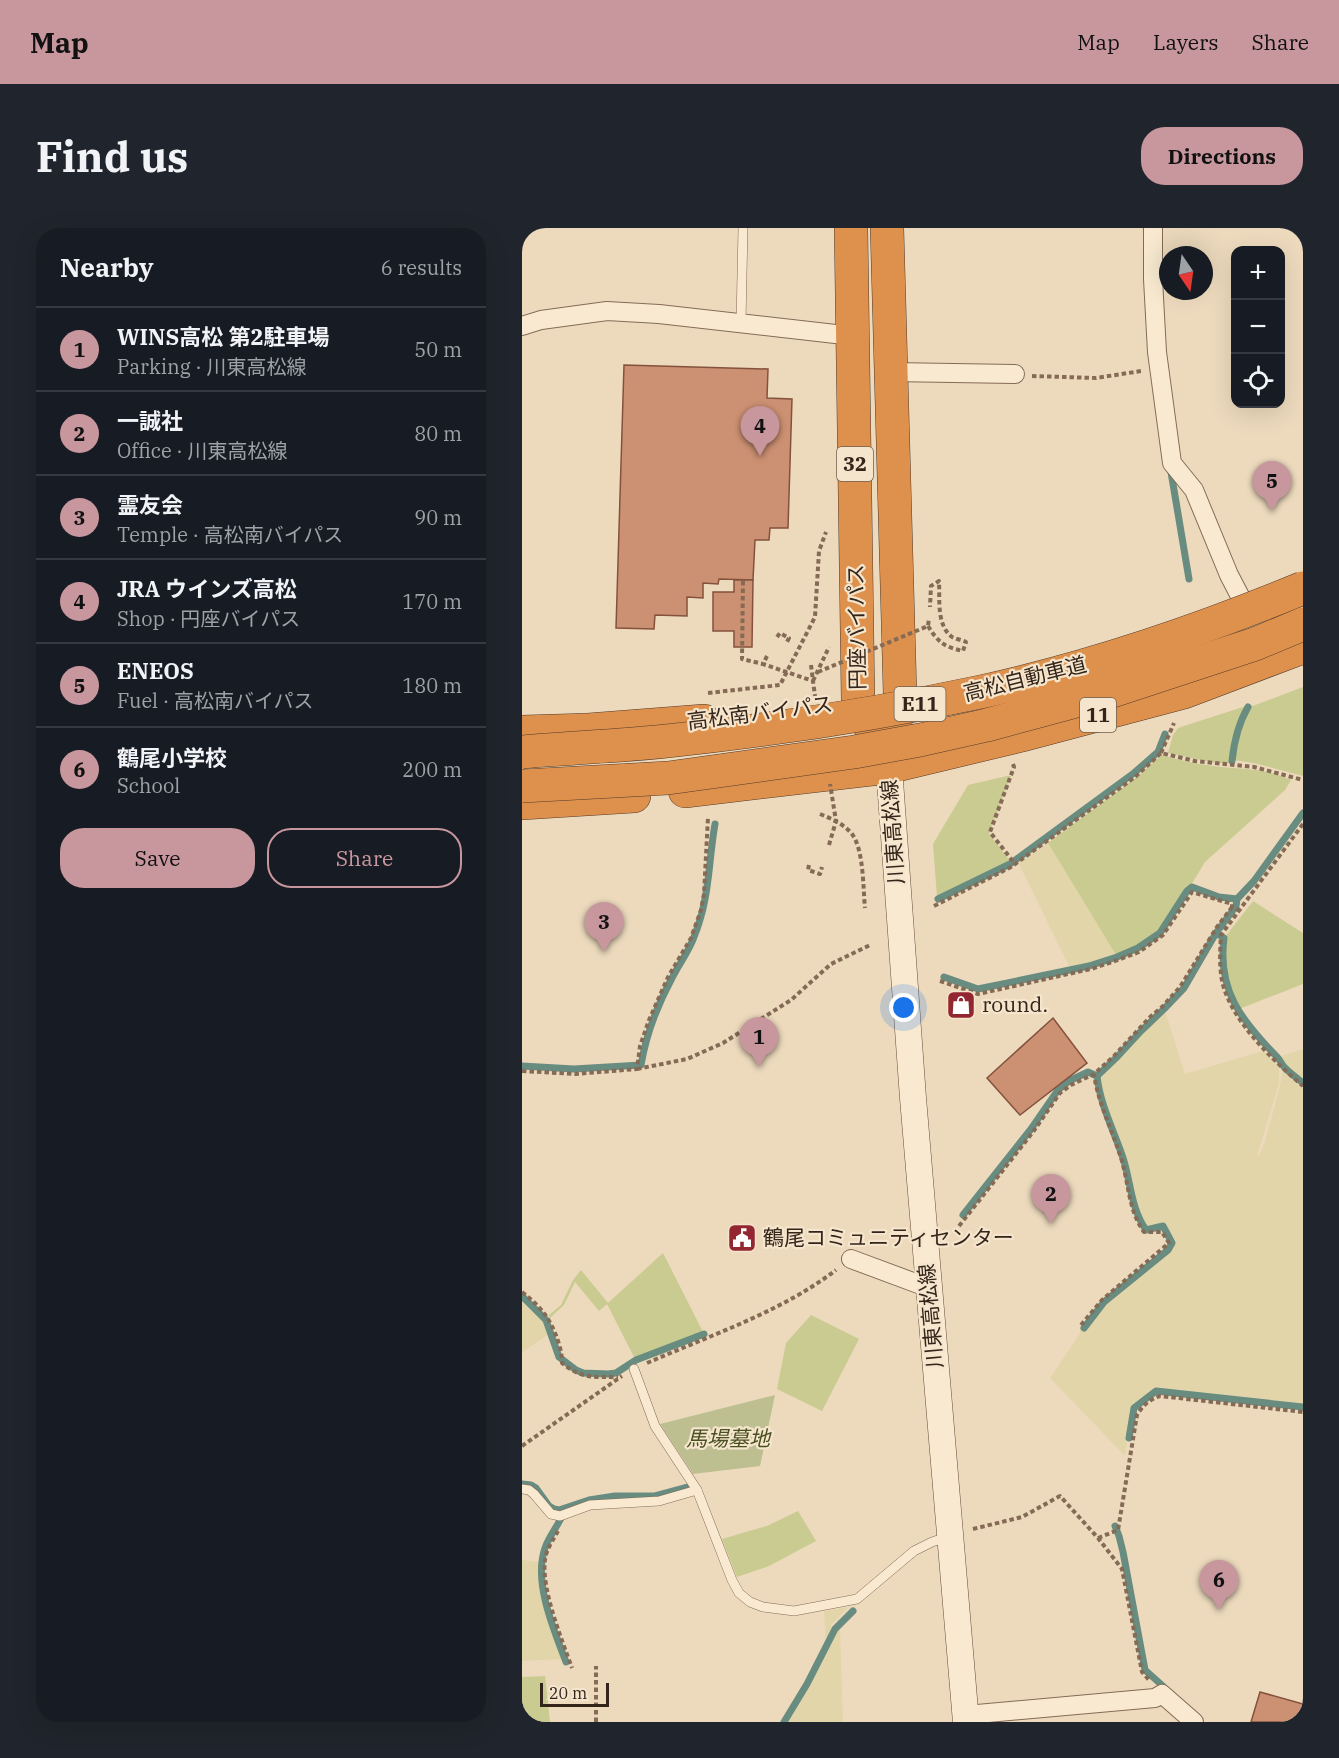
<!DOCTYPE html>
<html lang="en">
<head>
<meta charset="utf-8">
<style>
  :root { --surface:#171b24; --page:#20242c; --text:#f1f3f6; --muted:#9ea1a6; --line:#363941; --accent:#c7979d }
  body { margin:0; font-family:"IBM Plex Serif","Noto Sans JP",serif; background:var(--page); color:var(--text) }
  .controls { position:absolute; right:18px; top:18px; display:grid; overflow:hidden; border-radius:12px; box-shadow:0 6px 24px #0002 }
  .controls button { width:54px; height:54px; display:grid; place-items:center; padding:0; border:0; border-bottom:2px solid var(--line); background:var(--surface); color:var(--text); font:30px sans-serif }
  .compass { position:absolute; left:637px; top:18px; width:54px; height:54px; border-radius:50%; background:var(--surface); box-shadow:0 6px 24px #0002; rotate:167deg }
  .scale { position:absolute; left:18px; bottom:15px; width:69px; box-sizing:border-box; padding-left:6px; border:3px solid #34251b; border-top:0; font-size:16px; line-height:21px; white-space:nowrap; color:#34251b; -webkit-text-stroke:4px #f5e5cc; paint-order:stroke }
  .you { position:absolute; left:382px; top:780px; width:21px; height:21px; margin:-15px; border:4px solid #fff; border-radius:50%; background:#1a73e8; box-shadow:0 0 0 9px #1a73e833 }
  .badge { display:grid; place-items:center; width:39px; height:39px; border-radius:50%; background:var(--accent); color:#111; font-size:20px; font-weight:700 }
  .pin { position:absolute; translate:-50% -50px; filter:drop-shadow(0 2px 3px #0008) }
  .pin::after { content:''; position:absolute; top:32px; width:21px; height:18px; background:inherit; clip-path:polygon(0 0,100% 0,50% 100%) }
  .list { margin:0; padding:0; list-style:none }
  h2 { display:flex; justify-content:space-between; align-items:center; height:78px; margin:0; padding:0 24px; font-size:26px }
  h2 small { font-size:20px; font-weight:400; color:var(--muted) }
  .list li { display:grid; grid-template-columns:39px 1fr auto; gap:18px; align-items:center; box-sizing:border-box; height:84px; padding:0 24px; border-top:2px solid var(--line) }
  .list b { display:block; font-size:22px; white-space:nowrap }
  .list p { margin:0; font-size:20px; white-space:nowrap; color:var(--muted) }
  .list em { font-size:20px; font-style:normal; color:var(--muted) }
  .actions { display:flex; gap:12px; padding:18px 24px }
  .actions a { flex:1; padding:14px 0; border:2px solid var(--accent); border-radius:24px; text-align:center; font-size:21px; color:var(--accent) }
  .actions .main { background:var(--accent); color:#111 }
  .icon { flex:none; width:33px; height:33px; fill:none; stroke:currentColor; stroke-width:2; stroke-linecap:round; stroke-linejoin:round }
  .map { position:relative; flex:none; width:781px; height:1494px; overflow:hidden; border-radius:24px }
  header { display:flex; align-items:center; gap:36px; box-sizing:border-box; height:84px; padding:0 30px; background:var(--accent); color:#111 }
  header strong { font-size:28px }
  nav { display:flex; gap:33px; margin-inline-start:auto; font-size:21px }
  .intro { display:flex; align-items:center; justify-content:space-between; box-sizing:border-box; height:144px; padding:0 36px }
  h1 { margin:0; font-size:42px }
  .button { padding:15px 27px; border-radius:24px; background:var(--accent); color:#111; font-size:21px; font-weight:700 }
  main { display:flex; gap:36px; padding:0 36px }
  aside { flex:1; background:var(--surface); border-radius:24px; box-shadow:0 6px 24px #0002 }
  .map>svg:first-child { display:block }
</style>
</head>
<body>
<header>
<strong>Map</strong>
<nav><a>Map</a><a>Layers</a><a>Share</a></nav>
</header>
<div class="intro"><h1>Find us</h1><a class="button">Directions</a></div>
<main>
<aside>
<h2>Nearby<small>6 results</small></h2>
<ul class="list">
<li><span class="badge">1</span><div><b>WINS高松 第2駐車場</b><p>Parking · 川東高松線</p></div><em>50 m</em></li>
<li><span class="badge">2</span><div><b>一誠社</b><p>Office · 川東高松線</p></div><em>80 m</em></li>
<li><span class="badge">3</span><div><b>霊友会</b><p>Temple · 高松南バイパス</p></div><em>90 m</em></li>
<li><span class="badge">4</span><div><b>JRA ウインズ高松</b><p>Shop · 円座バイパス</p></div><em>170 m</em></li>
<li><span class="badge">5</span><div><b>ENEOS</b><p>Fuel · 高松南バイパス</p></div><em>180 m</em></li>
<li><span class="badge">6</span><div><b>鶴尾小学校</b><p>School</p></div><em>200 m</em></li>
</ul>
<div class="actions"><a class="main">Save</a><a>Share</a></div>
</aside>
<div class="map">
<svg width="781" height="1494" viewBox="0 0 781 1494">
  <rect width="100%" height="100%" fill="#eddabd"/>
  <g fill="#e3d5aa">
    <path d="M526,615L594,727L566,736L548,740L497,636Z"/>
    <path d="M643,783L663,846L741,823L753,833L757,840V856L735,928H737L743,913L758,858L760,843L781,861V1178L634,1162L611,1179L603,1228L528,1150L558,1105V1102L560,1099L562,1100L583,1076L646,1022L652,1015L640,994L625,1000L620,994L609,962L603,932L578,862L576,849L596,831L619,804Z"/>
    <path d="M781,821V854L763,838L756,829Z"/>
    <path d="M0,1070L23,1093L27,1106L0,1124Z"/>
    <path d="M0,1332L17,1334V1349L25,1382L42,1431L0,1433Z"/>
    <path d="M327,1379L309,1397V1405L304,1416L302,1383Z"/>
    <path d="M318,1398L321,1494H264L287,1457L314,1403Z"/>
  </g>
  <g fill="#c9cb91">
    <path d="M781,459V548L732,535L712,532L718,500L728,479Z"/>
    <path d="M724,478C714,496 710,515 708,535H694L646,525L651,507L656,500Z"/>
    <path d="M640,527C657,532 674,536 691,538C721,542 740,539 769,552L763,562L683,634L669,657L664,662L638,703L615,718L594,727L526,615L615,549Z"/>
    <path d="M485,548H489L467,606L488,633L415,669L411,616L446,557Z"/>
    <path d="M731,673L781,705V756L717,781L707,762L702,745L701,726L703,709Z"/>
    <path d="M141,1025L181,1104L113,1131L85,1076L77,1083L53,1054L42,1077L28,1090L27,1087L39,1077L51,1052L59,1042L86,1075Z"/>
    <path d="M289,1087L337,1111L300,1183L255,1161L264,1115Z"/>
    <path d="M276,1283L294,1313L247,1338L215,1349L200,1311L245,1298Z"/>
    <path d="M23,1448L28,1494H0V1449Z"/>
  </g>
  <path fill="#bebf91" d="M253,1167L238,1238L171,1246L138,1196Z"/>
  <g fill="none" stroke-linecap="round" stroke-linejoin="round">
    <g stroke="#688c80" stroke-width="7">
      <path d="M649,244L667,351"/>
      <path d="M710,533C712,514 716,496 726,479"/>
      <path d="M416,671L488,636L612,545L636,524L643,506"/>
      <path d="M694,705L702,710C695,763 720,793 755,829C758,832 760,837 763,840C769,846 775,850 781,855"/>
      <path d="M422,749L456,761L567,738L595,729L616,720L638,705L665,663L670,659L697,669L715,671"/>
      <path d="M0,838L52,841L119,837C124,807 136,776 150,750C157,736 167,723 172,709C188,670 186,636 193,596"/>
      <path d="M441,987L509,901L536,862L547,853L566,844L575,848L595,829L619,803L642,781L662,760L694,705L714,678L715,671L732,653L781,585"/>
      <path d="M0,1068L24,1092L37,1129L54,1142L61,1145L86,1146L94,1145L114,1132L182,1106"/>
      <path d="M562,1100L582,1074L646,1022L650,1015L641,998L624,1002C608,979 609,952 600,927C591,901 578,876 575,848"/>
      <path d="M607,1210L612,1180L634,1163L781,1179"/>
      <path d="M0,1256L9,1257L14,1260L27,1278L32,1281L37,1282L67,1272L93,1268H133L170,1258"/>
      <path d="M41,1286C36,1298 27,1308 23,1320C11,1354 32,1402 44,1434"/>
      <path d="M593,1298L597,1308L601,1324L623,1442L642,1459"/>
      <path d="M262,1494L285,1456L313,1401L331,1383"/>
    </g>
  </g>
  <g fill="#cc9072" stroke="#84523c" stroke-width="1.5">
    <path d="M102,137L246,141L245,170L270,171L266,300H248L247,312H233L231,352L197,351L196,356L181,355V370L165,369V388L133,387L132,401L94,400Z"/>
    <path d="M212,352H231L230,419H212V403H191V364H212Z"/>
    <path d="M531,790L565,835L498,887L465,850Z"/>
    <path d="M738,1464L781,1476V1494H729Z"/>
  </g>
  <g fill="none" stroke-linecap="round" stroke-linejoin="round">
    <g stroke="#856b56" stroke-width="10">
      <g id="lane">
        <path d="M219,94L221,0"/>
        <path d="M112,1141L133,1198L175,1262L210,1352L217,1365L228,1374L241,1379L272,1383L335,1371L392,1323L410,1314L425,1309"/>
        <path d="M0,1261L7,1262L12,1266L29,1286L38,1288L68,1277L137,1273L175,1262"/>
      </g>
    </g>
    <g stroke="#856b56" stroke-width="20">
      <g id="street">
        <path d="M631,0V51L635,124L650,235L672,262L707,347L719,370"/>
        <path d="M0,98L19,92L85,83L137,86L331,108"/>
        <path d="M369,144L493,146"/>
        <path d="M329,1031L407,1060"/>
        <path d="M444,1487L633,1470L640,1466L672,1494"/>
      </g>
    </g>
    <g stroke="#664c3a" stroke-width="27">
      <path id="secondary" d="M367,539L391,870L444,1494"/>
    </g>
    <g stroke="#523a2b" stroke-width="34">
      <g id="highway">
        <path d="M329,0L336,472L367,539"/>
        <path d="M365,0L378,466L371,508"/>
        <path d="M0,504L66,502L182,493"/>
        <path d="M163,563L367,539L500,507L662,464L781,419"/>
        <path d="M0,575L112,568"/>
      </g>
    </g>
    <g stroke="#856b56" stroke-width="4" stroke-dasharray="4.5 3" stroke-linecap="butt">
      <path d="M510,148L574,150L619,143"/>
      <path d="M221,353L220,431L241,436"/>
      <path d="M406,398C416,414 422,419 441,423L444,414C440,412 434,411 430,409C414,397 418,370 417,353L409,358L408,379"/>
      <path d="M255,409L258,405L267,410L265,414"/>
      <path d="M289,437L291,453"/>
      <path d="M291,453L307,419"/>
      <path d="M186,465L258,457L293,389L297,323L304,304"/>
      <path d="M639,525L652,495"/>
      <path d="M491,536L492,539L468,604L493,636"/>
      <path d="M298,586C310,591 322,596 330,606C342,622 341,661 343,680"/>
      <path d="M781,596L699,707C698,724 697,741 701,757C712,796 752,833 781,858"/>
      <path d="M287,637L286,642L298,646L300,639"/>
      <path d="M412,678L489,639L613,549L639,525L673,533L732,539L781,552"/>
      <path d="M418,753L456,766L569,741L593,733L617,724L641,707L670,664L710,676V679L718,683"/>
      <path d="M115,841L165,831L201,815L269,772L309,736L348,717"/>
      <path d="M0,843L53,846L115,841L118,818L127,792L146,749L169,710L179,682L182,666L186,589"/>
      <path d="M437,998L511,904L538,865L549,857L572,846L592,828L628,789L640,779L658,759L695,699L710,679"/>
      <path d="M0,1064C20,1080 29,1091 37,1116C39,1123 40,1128 40,1135C59,1151 73,1149 96,1149"/>
      <path d="M559,1097L580,1072L647,1015L640,1004H622C606,982 607,955 599,930C590,901 576,875 572,846"/>
      <path d="M125,1135C189,1107 259,1084 314,1042"/>
      <path d="M0,1218L100,1148"/>
      <path d="M451,1301L500,1289L538,1268L576,1310L600,1341L620,1444L627,1452"/>
      <path d="M36,1303C31,1312 24,1322 23,1332C19,1361 40,1412 50,1440"/>
      <path d="M576,1310L596,1302L615,1187C620,1178 628,1171 638,1168L781,1184"/>
      <path d="M74,1494V1438"/>
    </g>
    <use href="#lane" stroke="#f8e9d0" stroke-width="9"/>
    <use href="#street" stroke="#f8e9d0" stroke-width="18"/>
    <use href="#secondary" stroke="#f8e9d0" stroke-width="26"/>
    <use href="#highway" stroke="#de914c" stroke-width="33"/>
    <g stroke="#523a2b" stroke-width="34" stroke-linecap="butt">
      <g id="highway-bridge">
        <path d="M0,524C48,520 97,518 145,513C250,502 355,486 458,464C568,440 677,403 781,360"/>
        <path d="M0,558L146,550L332,524L398,512L465,497L587,464L733,416L781,396"/>
      </g>
    </g>
    <g stroke="#856b56" stroke-width="4" stroke-dasharray="4.5 3" stroke-linecap="butt">
      <path d="M245,428L241,436L291,453L293,468"/>
      <path d="M296,444L406,398L407,390"/>
      <path d="M307,617L314,593L308,556"/>
    </g>
    <use href="#highway-bridge" stroke="#de914c" stroke-width="33"/>
  </g>
  <defs>
    <g id="shop-square" transform="scale(1.5)"><rect x="-9" y="-9" width="18" height="18" rx="4" fill="#932731" stroke="#f5e5cc"/><path d="M-5-2.5h2.3a2.7 3.5 0 0 1 5.4 0H5L5.5 6h-11ZM-1.5-2.5h3a1.5 2.3 0 0 0-3 0Z" fill="#fff"/></g>
    <g id="civic-square" transform="scale(1.5)"><rect x="-9" y="-9" width="18" height="18" rx="4" fill="#932731" stroke="#f5e5cc"/><path d="M-.6-6.5H3V-4.5H.6V-3L4-1V1h2V6H-6V1h2V-1L-.6-3ZM-1.2 2.5V6h2.4V2.5Z" fill="#fff"/></g>
  </defs>
  <g fill-rule="evenodd">
    <use href="#shop-square" x="439" y="777"/>
    <use href="#civic-square" x="220" y="1010"/>
  </g>
  <g text-anchor="middle" stroke-width="4.5" stroke-linejoin="round" paint-order="stroke">
    <g fill="#f5e5cc" stroke="#6e5f50" stroke-width="1.5">
      <rect x="315" y="219" width="36" height="34" rx="4.5"/>
      <rect x="372.5" y="459" width="51" height="34" rx="4.5"/>
      <rect x="558" y="470" width="36" height="34" rx="4.5"/>
    </g>
    <g font-size="20" font-weight="bold" fill="#34251b">
      <text x="333" y="243">32</text>
      <text x="398" y="483">E11</text>
      <text x="576" y="494">11</text>
    </g>
    <g font-size="21" fill="#34251b" stroke="#f5e5cc">
      <text transform="translate(335 399) rotate(-91)" y="7">円座バイパス</text>
      <text transform="translate(503 451) rotate(-14)" y="7">高松自動車道</text>
      <text transform="translate(238 485) rotate(-7)" y="7">高松南バイパス</text>
      <text transform="translate(371 604) rotate(-94)" y="7">川東高松線</text>
      <text transform="translate(409 1088) rotate(-95)" y="7">川東高松線</text>
    </g>
    <g font-size="21" fill="#34251b" stroke="#f5e5cc" text-anchor="start">
      <text x="460" y="784">round.</text>
      <text x="241" y="1017">鶴尾コミュニティセンター</text>
    </g>
    <g font-size="21" font-style="italic" fill="#495022" stroke="#f5e5cc">
      <text x="206" y="1218">馬場墓地</text>
    </g>
  </g>
</svg>
<div class="controls">
<button>+</button>
<button>−</button>
<button><svg class="icon" aria-label="locate" viewBox="0 0 24 24"><circle cx="12" cy="12" r="6"/><path d="M12 2v4M12 18v4M2 12h4M18 12h4"/></svg></button>
</div>
<svg class="compass" viewBox="-18 -18 36 36"><path d="M0-13l5 13h-10z" fill="#e53935"/><path d="M0 13l5-13h-10z" fill="#9ea1a6"/></svg>
<div class="scale">20 m</div>
<div class="you"></div>
<div class="pin badge" style="left:237px;top:839px">1</div>
<div class="pin badge" style="left:529px;top:996px">2</div>
<div class="pin badge" style="left:82px;top:724px">3</div>
<div class="pin badge" style="left:238px;top:228px">4</div>
<div class="pin badge" style="left:750px;top:283px">5</div>
<div class="pin badge" style="left:697px;top:1382px">6</div>
</div>
</main>
</body>
</html>
